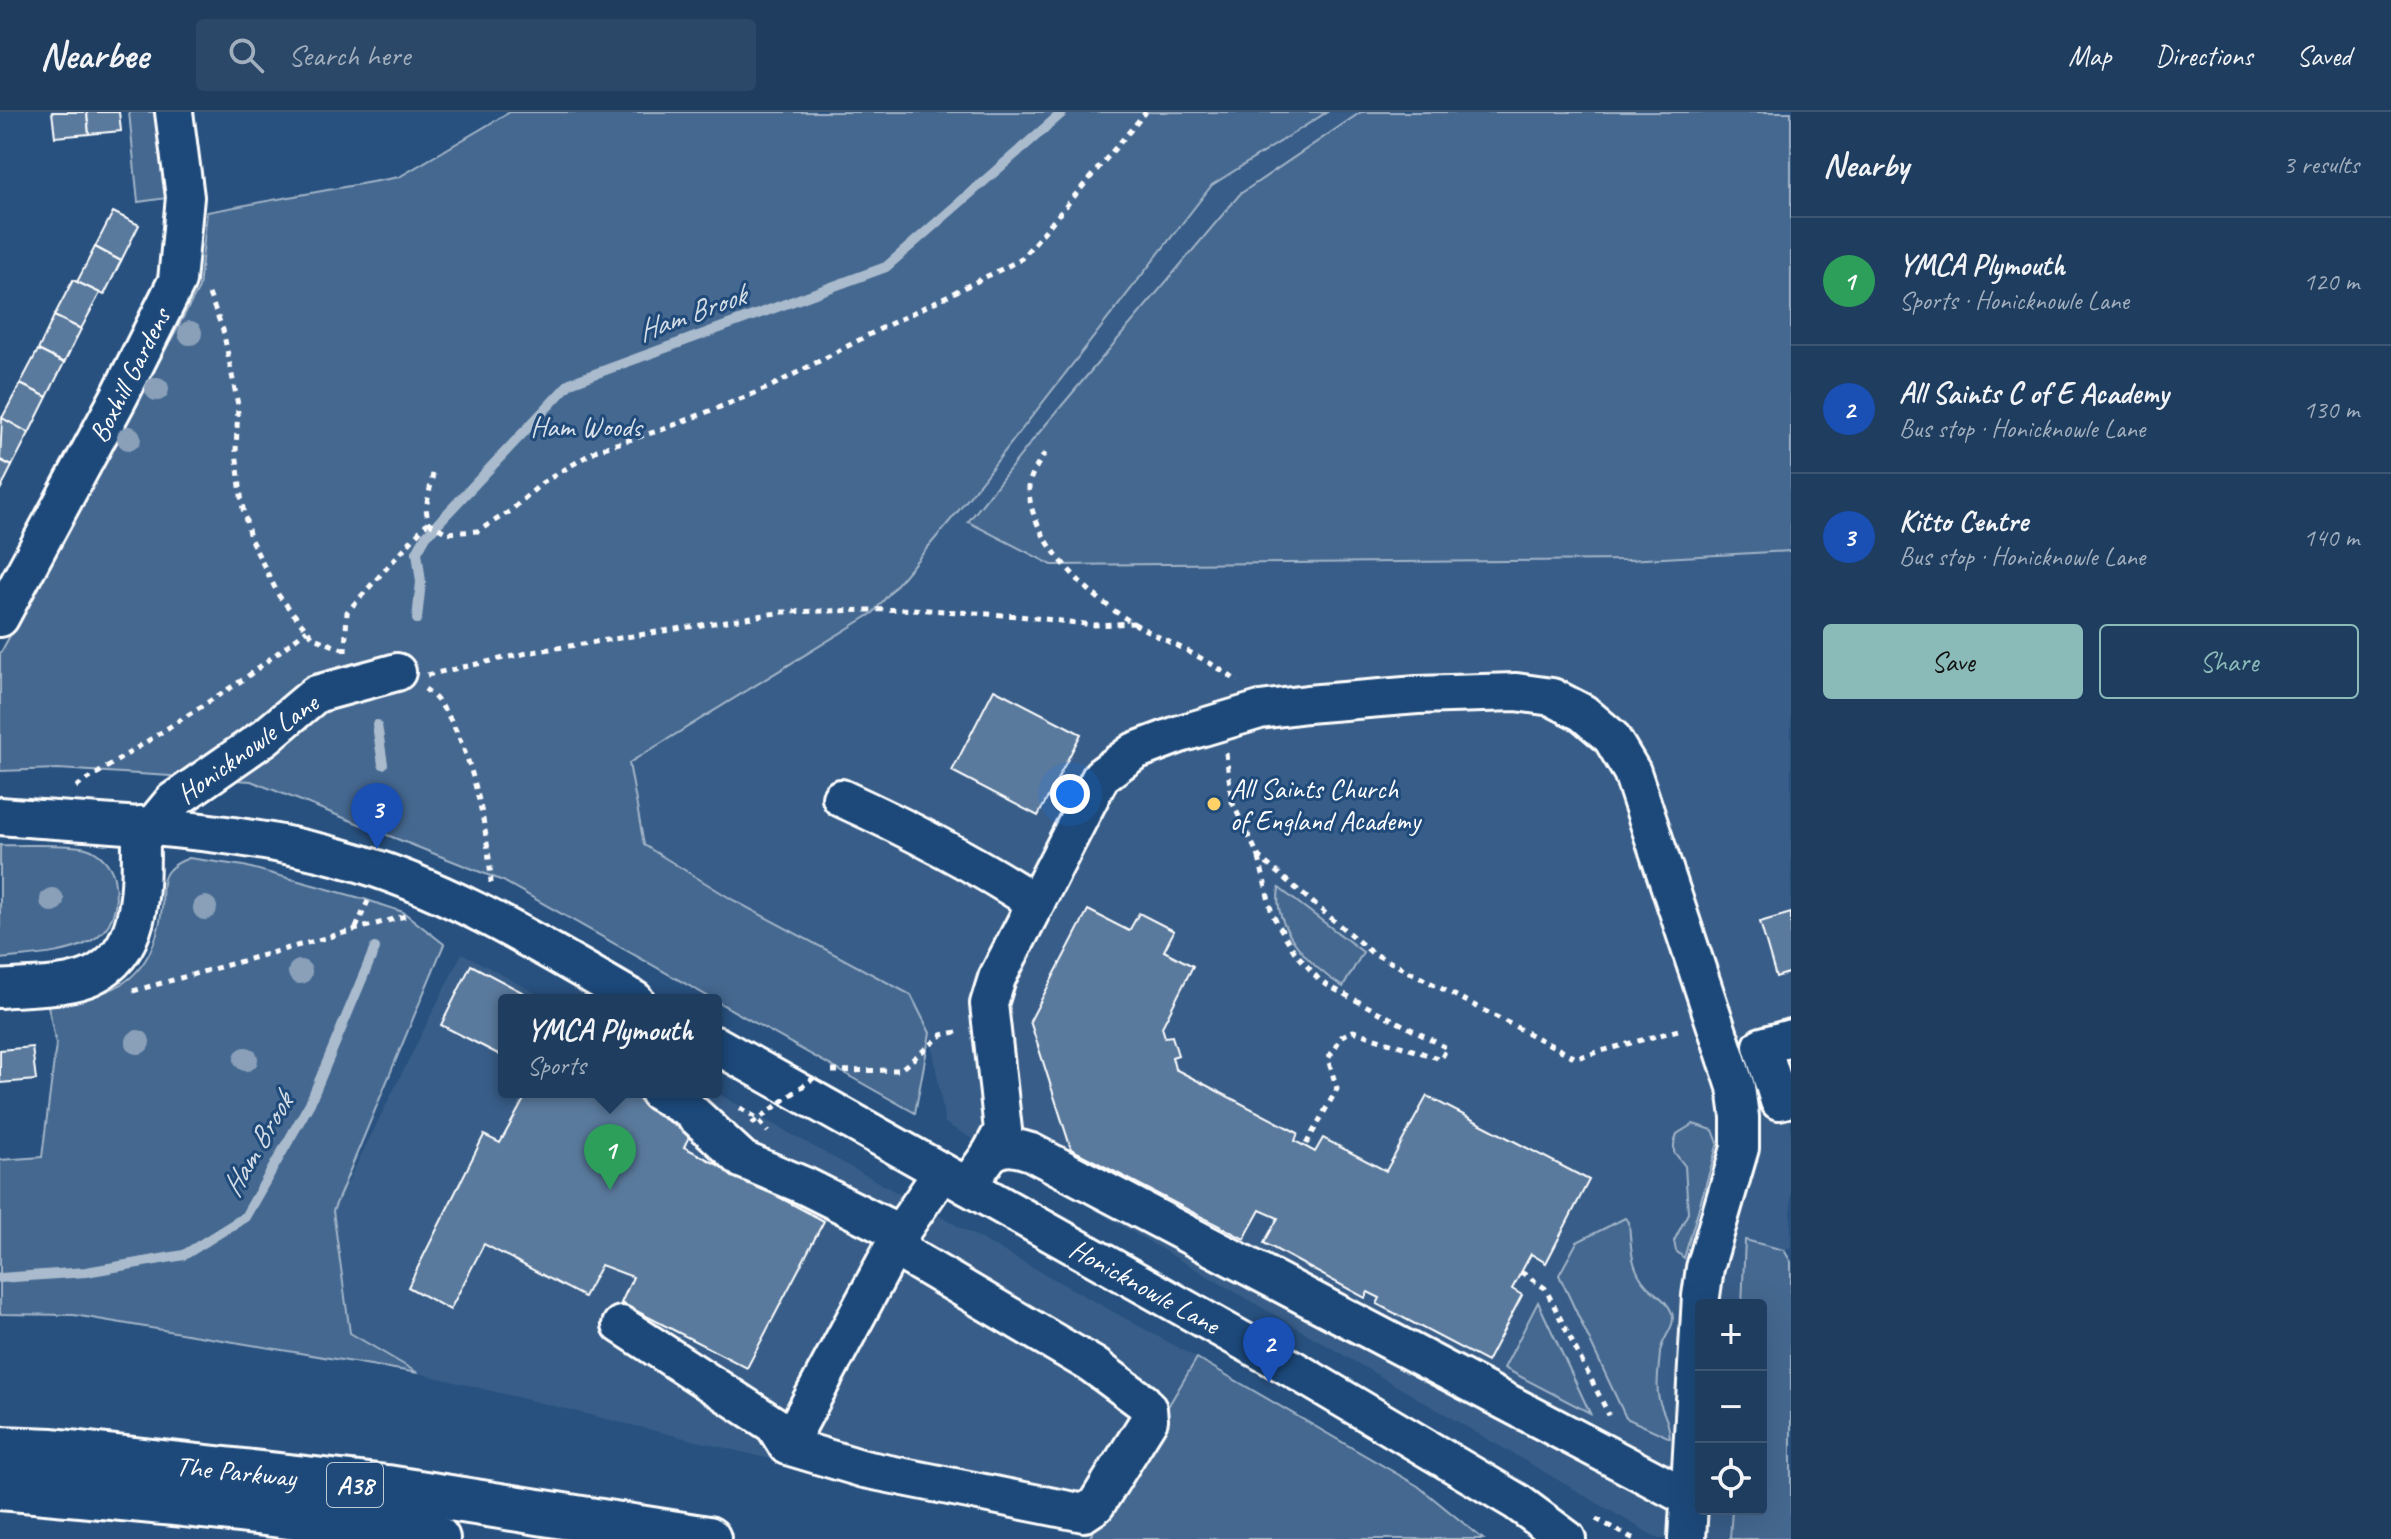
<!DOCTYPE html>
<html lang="en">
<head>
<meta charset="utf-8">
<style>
  :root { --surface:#1e3d5f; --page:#2b4868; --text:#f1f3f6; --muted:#a1aebd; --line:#3c5674; --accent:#8bbbb9 }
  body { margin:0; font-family:Caveat,sans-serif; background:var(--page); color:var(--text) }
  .controls { position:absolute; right:24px; bottom:24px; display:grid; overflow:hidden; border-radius:8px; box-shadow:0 8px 32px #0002 }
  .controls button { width:72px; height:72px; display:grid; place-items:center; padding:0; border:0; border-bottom:2px solid var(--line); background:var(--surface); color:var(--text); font:40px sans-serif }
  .you { position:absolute; left:1070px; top:682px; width:28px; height:28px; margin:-20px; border:6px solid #fff; border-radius:50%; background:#1a73e8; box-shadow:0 0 0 12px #1a73e833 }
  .badge { display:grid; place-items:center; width:52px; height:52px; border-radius:50%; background:var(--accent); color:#fff; font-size:26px; font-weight:700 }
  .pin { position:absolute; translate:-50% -66px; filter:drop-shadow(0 2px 4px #0008) }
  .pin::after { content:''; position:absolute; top:42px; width:28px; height:24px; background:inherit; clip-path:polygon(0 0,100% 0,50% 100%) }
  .popup { position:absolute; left:498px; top:882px; width:224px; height:104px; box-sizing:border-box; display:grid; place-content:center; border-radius:8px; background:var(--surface); filter:drop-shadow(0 2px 6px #0005); font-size:26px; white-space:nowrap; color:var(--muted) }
  .popup b { font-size:30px; color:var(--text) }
  .popup::after { content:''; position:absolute; left:50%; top:100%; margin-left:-16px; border:16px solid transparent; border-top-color:var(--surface) }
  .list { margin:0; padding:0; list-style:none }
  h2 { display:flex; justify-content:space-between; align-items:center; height:104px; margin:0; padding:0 32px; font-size:34px }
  h2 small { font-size:26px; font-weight:400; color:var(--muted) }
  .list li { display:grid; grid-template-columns:52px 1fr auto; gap:24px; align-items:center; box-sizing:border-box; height:128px; padding:0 32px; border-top:2px solid var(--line) }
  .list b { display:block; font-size:30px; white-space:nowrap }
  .list p { margin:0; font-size:26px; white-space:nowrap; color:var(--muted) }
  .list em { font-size:26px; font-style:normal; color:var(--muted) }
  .actions { display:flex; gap:16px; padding:24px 32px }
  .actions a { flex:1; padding:18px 0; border:2px solid var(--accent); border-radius:8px; text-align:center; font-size:28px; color:var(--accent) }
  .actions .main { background:var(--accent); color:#111 }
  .icon { flex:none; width:44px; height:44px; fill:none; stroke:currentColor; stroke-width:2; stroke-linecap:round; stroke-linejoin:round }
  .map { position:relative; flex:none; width:1791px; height:1427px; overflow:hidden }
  header { display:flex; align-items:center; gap:48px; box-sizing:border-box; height:112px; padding:0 40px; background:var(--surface); border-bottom:2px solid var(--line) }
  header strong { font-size:38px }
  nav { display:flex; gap:44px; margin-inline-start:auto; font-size:28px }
  .search { width:560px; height:72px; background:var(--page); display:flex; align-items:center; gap:20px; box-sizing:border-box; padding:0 28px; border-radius:8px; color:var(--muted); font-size:30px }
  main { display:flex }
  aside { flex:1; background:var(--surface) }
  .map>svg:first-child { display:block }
</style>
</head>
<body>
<header>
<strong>Nearbee</strong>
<div class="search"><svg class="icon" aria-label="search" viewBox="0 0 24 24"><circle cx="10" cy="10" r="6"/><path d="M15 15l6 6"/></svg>Search here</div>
<nav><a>Map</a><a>Directions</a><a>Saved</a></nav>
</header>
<main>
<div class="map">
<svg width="1791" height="1427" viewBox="0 0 1791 1427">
  <rect width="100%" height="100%" fill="#28517f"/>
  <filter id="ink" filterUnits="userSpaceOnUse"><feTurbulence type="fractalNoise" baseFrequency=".0125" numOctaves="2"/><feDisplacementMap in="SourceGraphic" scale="16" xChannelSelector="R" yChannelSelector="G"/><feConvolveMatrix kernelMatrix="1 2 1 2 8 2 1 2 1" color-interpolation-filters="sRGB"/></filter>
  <g filter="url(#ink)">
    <g fill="#375d88">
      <path d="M1327,0H1791V1135L1784,1138L1746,1128L1742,1193H1701V1397H1732L1730,1427H1659L945,1011L930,921L911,883L733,788L644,733L629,651L873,501L959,398L1212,73Z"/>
      <path d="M462,841L548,888H504V980H715L1197,1246L1090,1425L418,1261L350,1222L333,1099Z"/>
    </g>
    <g fill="#446890" stroke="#a2b4c8" stroke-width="2">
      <path d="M129,0H157L167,86L138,90Z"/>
      <path d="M510,0H1327L1212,73L959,398L873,501L629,651L644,733L733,788L911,883L930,921L915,1001L503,769L251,669L58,657L0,659V542L199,176L207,100L399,65Z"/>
      <path d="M1361,0H1791V439L1627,448L1052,453L968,410L1032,329L1240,82Z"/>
      <path d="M0,733C23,734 66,731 86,736C100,740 111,753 114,766C129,843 53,841 0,847Z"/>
      <path d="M189,746L244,754L364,787L403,800L444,832L333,1099L350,1221L418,1261L74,1203L0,1202V1048L42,1045L56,932L47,889C70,887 92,886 114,876C145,862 159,828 162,795C163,783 160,769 168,759C173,753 181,749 189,746Z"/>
      <path d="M1279,776L1363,840L1343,875C1311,855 1272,816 1279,776Z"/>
      <path d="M1693,1012L1713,1018L1718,1031L1684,1146L1676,1139L1674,1129L1688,1101L1685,1054L1674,1040V1032L1677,1022Z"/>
      <path d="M1625,1106L1629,1110C1631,1133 1630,1156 1647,1174C1657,1184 1667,1188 1672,1201C1677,1214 1661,1227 1660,1241C1659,1255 1655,1278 1660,1291C1665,1305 1669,1310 1670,1326L1626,1306L1559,1163L1577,1130Z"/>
      <path d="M1745,1128L1784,1138L1791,1150V1427H1730L1732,1397H1761V1193H1742Z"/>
      <path d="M1538,1190L1590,1301L1504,1256Z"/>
      <path d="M1197,1246L1418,1374L1483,1427H1095L1090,1425Z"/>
    </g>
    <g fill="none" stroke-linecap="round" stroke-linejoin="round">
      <g stroke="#aabbcd" stroke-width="10">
        <path d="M417,507L421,470L417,440L426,424L570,271L886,155L1063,0"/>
        <path d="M377,613L383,652"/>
        <path d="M0,1166L86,1160L184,1143L245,1105L310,991L375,836"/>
      </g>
    </g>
    <g fill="#5a7a9d" stroke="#fff" stroke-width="2">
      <path d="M52,0H87L89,22L55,25Z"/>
      <path d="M87,0H119L121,19L89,22Z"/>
      <path d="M113,100L139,113L121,149L95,135Z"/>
      <path d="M95,135L121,149L104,183L77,170Z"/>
      <path d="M73,168L100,181L81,217L54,204Z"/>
      <path d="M54,204L81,217L64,251L38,238Z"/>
      <path d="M38,238L64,251L47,285L20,272Z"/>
      <path d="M20,272L47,285L29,321L2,306Z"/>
      <path d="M2,306L29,321L12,354L0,348Z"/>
      <path d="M0,348L12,354L0,378Z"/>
      <path d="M994,577L1081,622L1038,704L952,659Z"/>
      <path d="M1088,798L1129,819L1139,801L1174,819L1164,839L1193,854L1162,915L1165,925L1172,924L1178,943L1172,945L1175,957L1298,1021L1295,1029L1315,1040L1323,1026L1386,1059L1427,984L1589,1068L1546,1151L1531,1142L1512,1177L1522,1183L1487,1250L1377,1192L1380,1186L1368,1180L1365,1186L1264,1131L1278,1106L1260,1098L1244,1127L1071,1037L1030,909Z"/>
      <path d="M1791,801V860L1776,865L1760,810Z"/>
      <path d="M471,853L537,888H504V945L441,913Z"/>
      <path d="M32,935L36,968L0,971V938Z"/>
      <path d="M528,980H631L694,1015L684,1035L824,1109L747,1256L621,1191L633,1165L601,1153L584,1185L484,1132L450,1198L408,1175L484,1023L500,1031Z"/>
    </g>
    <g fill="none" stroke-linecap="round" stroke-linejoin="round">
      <g stroke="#fff" stroke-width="42">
        <g id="minor">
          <path d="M0,506L119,285L177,169L185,85L174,0"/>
          <path d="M841,686C909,717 973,750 1036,791"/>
          <path d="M0,704C115,713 230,715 342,746C447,775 542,834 635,888"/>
          <path d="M153,713L173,689L265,625L316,582L397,560"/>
          <path d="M0,877C29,874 66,876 92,864C148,837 140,766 141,713"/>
          <path d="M1791,926L1762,934L1779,989L1791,986"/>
          <path d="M716,933L1293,1257L1517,1390L1567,1427"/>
          <path d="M658,980L689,998L743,1048L805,1074L901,1122"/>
          <path d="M990,1042C1006,1032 1014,1035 1031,1040L1689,1386"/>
          <path d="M967,1074L990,1042L1003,1018L989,892L997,866L1101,664L1135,639L1180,622L1260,598L1307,592L1417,583L1516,580L1552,585L1583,601L1611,625L1632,660L1736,975L1740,1005V1036L1705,1156L1701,1184L1687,1427"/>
          <path d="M621,1213L774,1313L787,1334L903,1117L942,1060"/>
          <path d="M787,1334L864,1357L1084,1401L1096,1393L1149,1308L1148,1297L1143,1290L1093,1253L893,1135"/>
        </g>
      </g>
      <g stroke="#fff" stroke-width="50">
        <g id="highway">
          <path d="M0,1337L53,1339L387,1376L708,1427"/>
          <path d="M0,1375C146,1388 293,1400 437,1427"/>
        </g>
      </g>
      <g stroke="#fff" stroke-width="5" stroke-dasharray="6 6" stroke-linecap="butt">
        <path d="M209,182L223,218L238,293L236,339L242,392L250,426L279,484L307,518L314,526L345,538"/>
        <path d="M1045,341C1039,351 1030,363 1029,374C1027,424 1086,481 1125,506C1161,529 1204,543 1238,570"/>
        <path d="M428,410L447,421L478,419L509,400L542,371L597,338L664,317L768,276L880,217L1020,148L1146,0"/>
        <path d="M345,540L347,500L428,410L426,396L434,357"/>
        <path d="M427,563L532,540L783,500L913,497L1019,504L1094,513L1135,511"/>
        <path d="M425,577C468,607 489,721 491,771"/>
        <path d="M1226,641L1232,690L1259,745L1371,840L1576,946L1682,917"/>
        <path d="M76,675L244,567L307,518"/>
        <path d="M1259,746L1272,802L1294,839L1321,870L1447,936L1441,947L1353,919L1342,924L1328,947L1337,977L1305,1034"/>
        <path d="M356,816L368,789"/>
        <path d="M133,879L405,804"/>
        <path d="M832,959L900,958L942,923L961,919"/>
        <path d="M740,996L757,1006L768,1020"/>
        <path d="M1521,1160L1545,1176L1609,1303"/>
        <path d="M1596,1407L1634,1427"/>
      </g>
      <use href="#minor" stroke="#1f4a7a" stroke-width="36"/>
      <use href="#highway" stroke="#1f4a7a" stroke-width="44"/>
      <path stroke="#fff" stroke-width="5" stroke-dasharray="6 6" stroke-linecap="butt" d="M752,1012L819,962"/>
    </g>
    <g fill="#8aa0b9">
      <circle cx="190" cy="221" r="12"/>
      <circle cx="157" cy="277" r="12"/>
      <circle cx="129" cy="326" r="12"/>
      <circle cx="52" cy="788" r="12"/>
      <circle cx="205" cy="796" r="12"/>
      <circle cx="300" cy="860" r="12"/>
      <circle cx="138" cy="930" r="12"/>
      <circle cx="246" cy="947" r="12"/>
    </g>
  </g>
  <circle fill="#ffd166" stroke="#1f4a7a" stroke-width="3" cx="1214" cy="692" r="8"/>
  <g text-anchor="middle" stroke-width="6" stroke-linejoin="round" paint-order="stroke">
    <rect fill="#1f4a7a" stroke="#bcc9d7" stroke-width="2" x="327" y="1351" width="56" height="44" rx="6"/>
    <g font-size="26" font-weight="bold" fill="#fff">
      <text x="355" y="1382">A38</text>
    </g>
    <g font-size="28" fill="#fff" stroke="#1f4a7a">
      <text transform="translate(129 263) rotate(-63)" y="10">Boxhill Gardens</text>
      <text transform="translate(247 636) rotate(-36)" y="10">Honicknowle Lane</text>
      <text transform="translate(1145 1174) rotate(29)" y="10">Honicknowle Lane</text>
      <text transform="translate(236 1359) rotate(6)" y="10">The Parkway</text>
    </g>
    <g font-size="28" fill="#dae1e9" stroke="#1f4a7a">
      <text x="586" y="324">Ham Woods</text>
    </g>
    <g font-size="28" fill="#fff" stroke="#1f4a7a" text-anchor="start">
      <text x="1230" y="686">All Saints Church<tspan x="1230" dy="32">of England Academy</tspan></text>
    </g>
    <g font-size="30" font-style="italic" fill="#d4dde6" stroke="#1f4a7a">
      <text transform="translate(691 201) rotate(-20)" y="10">Ham Brook</text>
      <text transform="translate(257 1033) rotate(-60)" y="10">Ham Brook</text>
    </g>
  </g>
</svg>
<div class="controls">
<button>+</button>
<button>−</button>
<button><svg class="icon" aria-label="locate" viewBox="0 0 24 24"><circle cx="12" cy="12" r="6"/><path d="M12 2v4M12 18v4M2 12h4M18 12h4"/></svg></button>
</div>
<div class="you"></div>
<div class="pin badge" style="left:610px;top:1078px;background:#2e9e5b">1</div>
<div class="popup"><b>YMCA Plymouth</b>Sports</div>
<div class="pin badge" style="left:1269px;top:1271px;background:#1a4fb4">2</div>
<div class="pin badge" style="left:377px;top:737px;background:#1a4fb4">3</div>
</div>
<aside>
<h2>Nearby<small>3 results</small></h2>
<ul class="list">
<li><span class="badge" style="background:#2e9e5b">1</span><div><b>YMCA Plymouth</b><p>Sports · Honicknowle Lane</p></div><em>120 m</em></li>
<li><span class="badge" style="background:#1a4fb4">2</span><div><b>All Saints C of E Academy</b><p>Bus stop · Honicknowle Lane</p></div><em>130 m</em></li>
<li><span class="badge" style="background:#1a4fb4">3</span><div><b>Kitto Centre</b><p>Bus stop · Honicknowle Lane</p></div><em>140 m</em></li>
</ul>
<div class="actions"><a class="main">Save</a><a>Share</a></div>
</aside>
</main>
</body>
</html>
